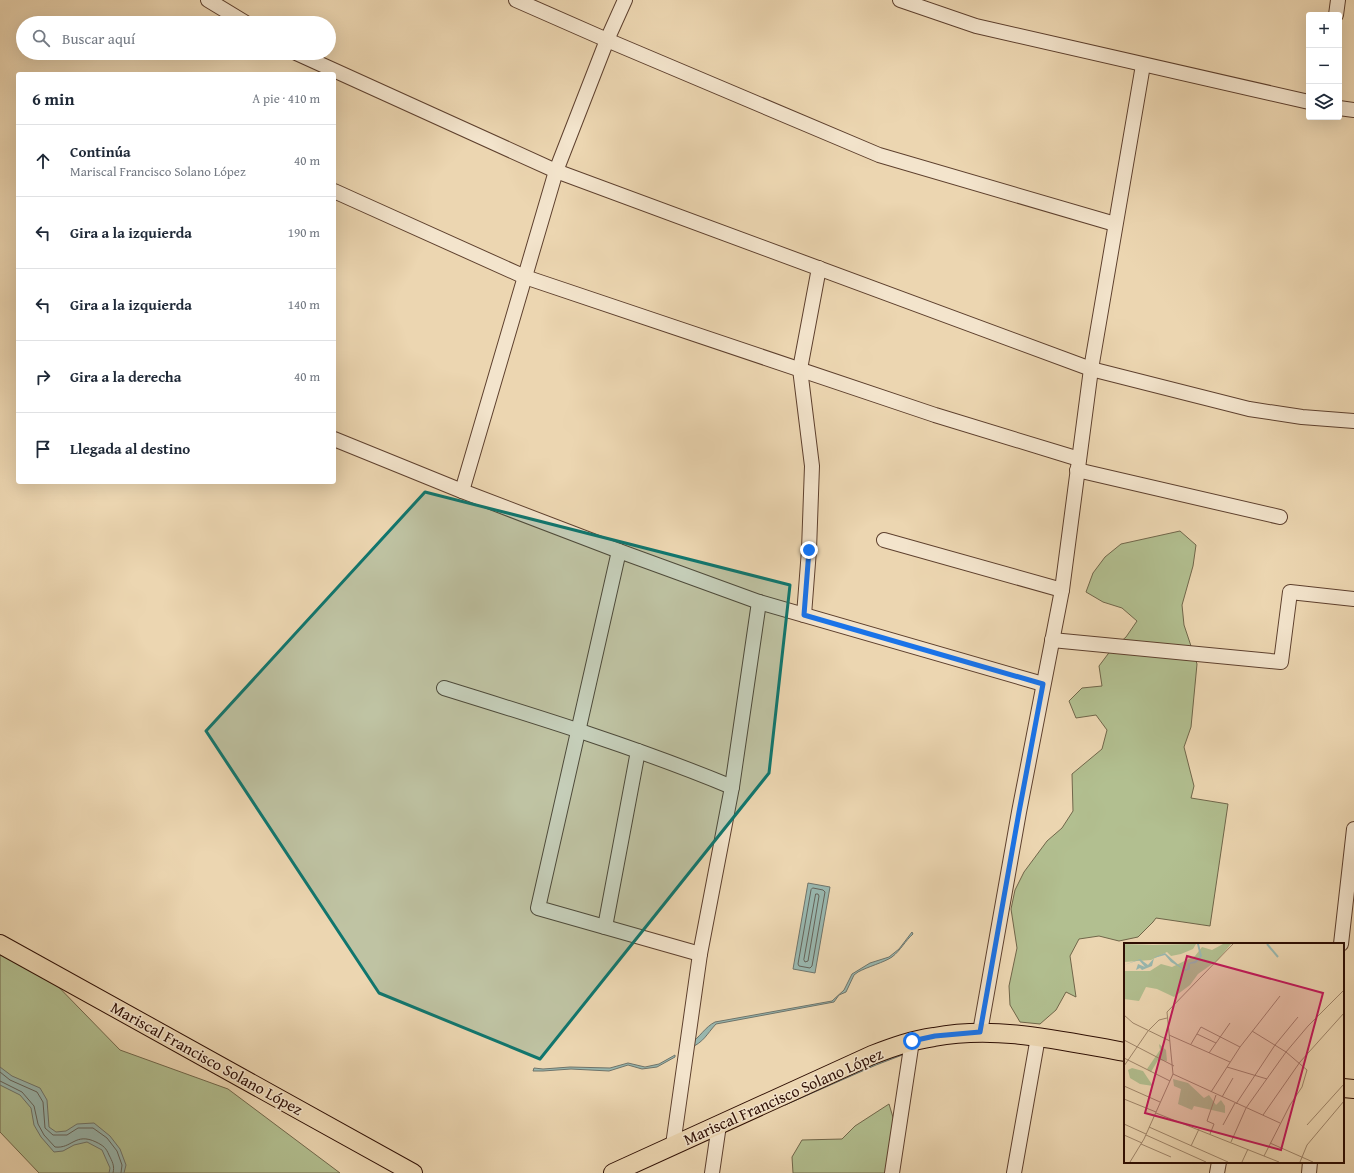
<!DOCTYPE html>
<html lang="es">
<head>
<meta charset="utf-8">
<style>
  :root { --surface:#fff; --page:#f2f2f3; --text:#1f2937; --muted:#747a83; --line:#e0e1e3 }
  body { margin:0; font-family:"Gentium Book Plus",serif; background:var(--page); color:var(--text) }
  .controls { position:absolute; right:12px; top:12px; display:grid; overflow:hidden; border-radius:4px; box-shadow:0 4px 16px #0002 }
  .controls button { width:36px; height:36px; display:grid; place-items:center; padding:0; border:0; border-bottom:1px solid var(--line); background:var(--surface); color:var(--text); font:20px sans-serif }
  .stop { position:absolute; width:12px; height:12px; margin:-9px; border:3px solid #1a73e8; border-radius:50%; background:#fff }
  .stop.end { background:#1a73e8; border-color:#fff; box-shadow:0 1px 4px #0008 }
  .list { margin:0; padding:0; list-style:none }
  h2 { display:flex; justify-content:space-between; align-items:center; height:52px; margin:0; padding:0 16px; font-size:17px }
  h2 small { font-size:13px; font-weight:400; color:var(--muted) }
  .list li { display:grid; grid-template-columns:26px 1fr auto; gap:12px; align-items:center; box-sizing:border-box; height:72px; padding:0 16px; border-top:1px solid var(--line) }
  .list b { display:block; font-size:15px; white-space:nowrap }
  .list p { margin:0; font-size:13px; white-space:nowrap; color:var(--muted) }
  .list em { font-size:13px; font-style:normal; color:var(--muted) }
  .icon { flex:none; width:22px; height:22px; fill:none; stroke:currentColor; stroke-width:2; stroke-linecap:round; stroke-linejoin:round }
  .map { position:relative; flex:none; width:1354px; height:1173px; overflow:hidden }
  .search { position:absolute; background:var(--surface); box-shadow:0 4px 16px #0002; left:16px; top:16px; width:320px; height:44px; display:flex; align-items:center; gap:10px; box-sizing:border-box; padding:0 14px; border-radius:22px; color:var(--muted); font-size:15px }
  .panel { position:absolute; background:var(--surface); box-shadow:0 4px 16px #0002; left:16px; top:72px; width:320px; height:412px; border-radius:4px }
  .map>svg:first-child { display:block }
</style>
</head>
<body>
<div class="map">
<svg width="1354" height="1173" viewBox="0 0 1354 1173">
  <rect width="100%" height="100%" fill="#ecd6b1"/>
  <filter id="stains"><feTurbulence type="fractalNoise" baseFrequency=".005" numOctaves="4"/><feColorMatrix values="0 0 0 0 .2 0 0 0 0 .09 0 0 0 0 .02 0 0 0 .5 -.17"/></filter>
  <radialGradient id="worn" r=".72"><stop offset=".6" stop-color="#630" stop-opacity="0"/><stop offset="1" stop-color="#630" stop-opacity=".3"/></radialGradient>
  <g fill="#b2bf90" stroke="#70664a">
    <path d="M1180,531L1196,545L1193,566L1182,605L1184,625L1197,664L1191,727L1184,747L1194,786L1191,798L1228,804L1210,926L1156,918L1153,922L1138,937L1119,941L1099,936L1079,939L1070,956L1076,997L1066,992L1056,1010L1040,1024L1020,1022L1010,1005L1009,986L1017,948L1011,909L1015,890L1024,872L1047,841L1062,828L1073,811L1072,774L1102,749L1107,730L1096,715L1076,718L1069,701L1082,688L1102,686L1099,666L1111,650L1126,637L1137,621L1122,608L1103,602L1086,592L1093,573L1105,557L1121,544Z"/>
    <path d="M0,943L44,972L120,1050L228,1089L340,1173H39L0,1132Z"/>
    <path d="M889,1104L895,1124L894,1173H793L792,1157L802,1140L842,1139L855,1126Z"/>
  </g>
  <g fill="#99b8b0" stroke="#6e746b">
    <path d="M808,883L830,887L815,973L793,969Z"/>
    <path d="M912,932L913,934C905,941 901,950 892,957C885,962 867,967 858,972L854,975L846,992L839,995L834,1002L716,1024C706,1035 704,1042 690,1048V1044C700,1037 705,1027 715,1022L832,1001L844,990L852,974L870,963L889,957L899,949Z"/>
    <path d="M905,1052V1054L876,1065L785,1105L875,1064Z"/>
    <path d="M675,1055V1057L657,1067L642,1069L628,1065L609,1071L571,1069L543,1071H533L534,1068L543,1069L570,1067L610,1068L628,1063L645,1067L659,1064Z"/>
    <path d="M0,1067L12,1076L40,1088L47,1100L49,1127L56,1132L66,1131L77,1124L94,1123L110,1136L120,1149L126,1165L124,1173H109L110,1168L102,1150L87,1142L74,1145L63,1151L54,1152L41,1137L34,1125L31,1108L20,1095L0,1085Z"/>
  </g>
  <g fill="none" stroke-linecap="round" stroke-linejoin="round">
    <g stroke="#64635a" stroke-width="1">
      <path d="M813,888L823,890L825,892L812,966L810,968L799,966L798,964L811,890Z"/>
      <path d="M816,894H818L819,896L808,961L805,962L804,960Z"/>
      <path d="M0,1072L10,1080L37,1092L43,1102L45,1128L53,1135H67L78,1128H93L107,1138L117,1151L122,1165L121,1173"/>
      <path d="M0,1081L22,1092L34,1106L38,1124L44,1135L55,1147C72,1149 75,1132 96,1142C104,1146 106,1148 109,1155C112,1161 115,1166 113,1173"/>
    </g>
    <g stroke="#5e402e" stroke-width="16">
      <g id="minor">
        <path d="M208,0L246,23"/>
        <path d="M516,0L607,40L879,155L1115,224"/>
        <path d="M900,0L976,26L1309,102"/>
        <path d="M1336,15L1338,0"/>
        <path d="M296,53L556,171L1091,369L1249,409L1302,417L1354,421"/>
        <path d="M1339,108L1354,110"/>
        <path d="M334,191L525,277L935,415L1079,459"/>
        <path d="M334,439L462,491L619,551L759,602L1043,684"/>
        <path d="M1077,470L1280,517"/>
        <path d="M462,491L556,171L607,40L625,0"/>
        <path d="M884,540L1062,590"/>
        <path d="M619,551L538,908L700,954"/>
        <path d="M804,615L809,550L812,466L800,369L819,268"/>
        <path d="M1052,640L1281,662L1290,592L1354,599"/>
        <path d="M444,688C541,718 638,748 732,787"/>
        <path d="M605,927L638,751"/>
        <path d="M1341,944L1354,829"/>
        <path d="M980,1032L1019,812L1062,590L1091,369L1143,65"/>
        <path d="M673,1145L700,954L732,787L759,602"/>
        <path d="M712,1173L719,1125"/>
        <path d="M892,1173L912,1041"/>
        <path d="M1014,1173L1038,1037"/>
        <path d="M1217,1173L1219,1162"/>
        <path d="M1309,1173L1310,1162"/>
      </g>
    </g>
    <g stroke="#2e0e03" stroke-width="20">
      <g id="major">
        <path d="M0,944L413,1173"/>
        <path d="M1343,1088L1354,1089"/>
        <path d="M613,1173L872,1055C893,1047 912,1040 934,1037C998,1025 1062,1041 1125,1052"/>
      </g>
    </g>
    <use href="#minor" stroke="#f3e4cc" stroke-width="14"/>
    <use href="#major" stroke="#ecd6b1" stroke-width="18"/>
  </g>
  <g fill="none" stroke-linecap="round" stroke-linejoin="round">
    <path stroke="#1a73e8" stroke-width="5" d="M809,550L804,615L1043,684L1019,812L980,1032L935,1036L912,1041"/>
  </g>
  <path fill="#0f766e" fill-opacity="0.2" stroke="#0f766e" stroke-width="3" stroke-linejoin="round" d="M425,492L790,585L769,773L540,1059L379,993L206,731Z"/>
  <g text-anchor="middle" stroke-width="3" stroke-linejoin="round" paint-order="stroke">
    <g font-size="16" fill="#2e0e03" stroke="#f3e4cc">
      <text transform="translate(207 1058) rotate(29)" y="6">Mariscal Francisco Solano López</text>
      <text transform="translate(783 1096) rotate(-24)" y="6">Mariscal Francisco Solano López</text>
    </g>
  </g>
  <g transform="translate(1124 943)">
    <rect width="220" height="220" fill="#ecd6b1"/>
    <path d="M0,1L29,2L72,1L69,6L57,11L47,13L43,9L27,17L0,19ZM99,1H107L94,17L74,31L66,42L50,54L33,46L22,44L15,58L0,56V28H26L37,21L48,24L71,13L78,4L88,7ZM35,101L42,107L43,118L34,117L27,129L23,126L36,107ZM8,125L19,128L29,143L16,141L6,135L4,127ZM49,136L64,140L80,155L85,152L92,162L97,157L101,163V170L70,163L68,167L54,161L57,146L50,143Z" fill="#b2bf90"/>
    <path d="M73,1H75L78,13L72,20L66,21V26L62,28L47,19L41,12L30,15L28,23L18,27L16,25L12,27L14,21L21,24L15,17L0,22L16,16L24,22L31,14L41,10L58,25L63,26L64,20L71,18L76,13Z" fill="#99b8b0"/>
    <path fill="none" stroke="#99b8b0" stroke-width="2" d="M143,1L154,14"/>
    <path fill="none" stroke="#a0866b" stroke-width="1" d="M0,72L9,80L46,98M128,88L162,109L183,127L178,144L166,162L140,213M73,91L92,100M45,92L106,119M0,97L50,123M67,101L77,84L116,104M85,110L106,80M0,115L46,138M0,123L24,88L35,77L43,75M103,124L143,136M49,131L156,180M0,143L36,159M87,149L116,104L156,53M98,154L109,135M0,156L32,169M112,161L151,102L174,74M32,170L155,219M139,172L176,119L220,70M0,181L22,191M99,182L111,160M183,182L220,141M25,184L104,219M86,191L90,181L83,178L92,152M0,192L18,200M22,192L82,219M107,199L122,165L162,109L184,83L220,47M146,200L189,219M17,201L47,214M67,203L75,186M6,219L20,196L49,131L43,69L109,1M118,219L124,206M176,219L183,202L220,158"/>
    <path fill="#c2185b" fill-opacity="0.15" stroke="#c2185b" stroke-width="2" d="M63,13L199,50L157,207L21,170Z"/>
    <rect width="220" height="220" fill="none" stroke="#2e0e03" stroke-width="2"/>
  </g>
  <rect width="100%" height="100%" filter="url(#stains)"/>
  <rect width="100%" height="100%" fill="url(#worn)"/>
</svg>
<div class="controls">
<button>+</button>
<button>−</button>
<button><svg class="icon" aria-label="layers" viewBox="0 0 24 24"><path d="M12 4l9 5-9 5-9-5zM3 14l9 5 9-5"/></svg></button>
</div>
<div class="stop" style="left:912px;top:1041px"></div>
<div class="stop end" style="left:809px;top:550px"></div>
<div class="search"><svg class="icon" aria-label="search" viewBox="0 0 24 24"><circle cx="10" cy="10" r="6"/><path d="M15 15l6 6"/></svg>Buscar aquí</div>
<section class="panel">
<h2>6 min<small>A pie · 410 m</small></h2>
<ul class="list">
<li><svg class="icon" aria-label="ahead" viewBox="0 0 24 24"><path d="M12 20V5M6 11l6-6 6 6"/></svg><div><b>Continúa</b><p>Mariscal Francisco Solano López</p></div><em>40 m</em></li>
<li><svg class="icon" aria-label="left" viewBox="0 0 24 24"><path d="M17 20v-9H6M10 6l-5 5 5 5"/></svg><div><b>Gira a la izquierda</b></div><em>190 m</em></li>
<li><svg class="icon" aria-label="left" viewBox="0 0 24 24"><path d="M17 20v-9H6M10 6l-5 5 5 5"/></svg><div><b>Gira a la izquierda</b></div><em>140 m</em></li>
<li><svg class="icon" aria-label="right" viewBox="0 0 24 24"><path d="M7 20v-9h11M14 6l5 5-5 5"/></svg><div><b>Gira a la derecha</b></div><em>40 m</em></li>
<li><svg class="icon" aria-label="arrive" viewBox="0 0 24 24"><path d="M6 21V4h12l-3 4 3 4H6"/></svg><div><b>Llegada al destino</b></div></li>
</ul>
</section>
</div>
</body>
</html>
